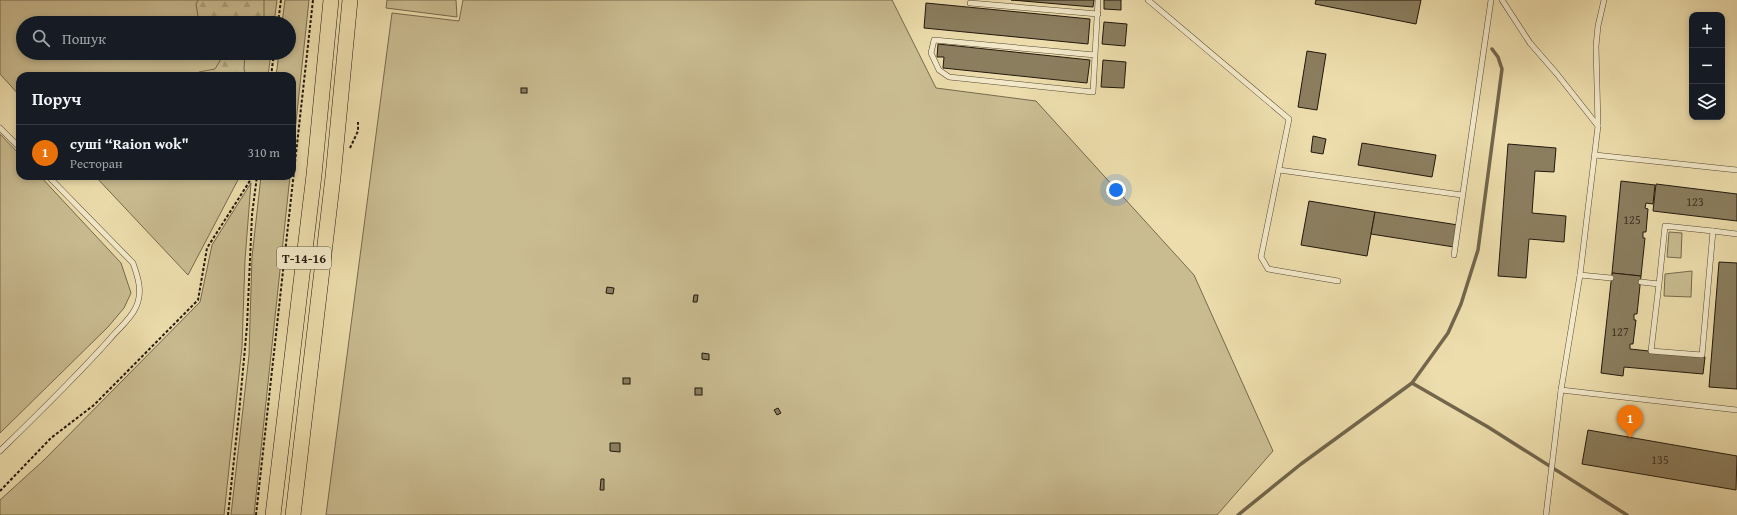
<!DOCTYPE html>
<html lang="uk">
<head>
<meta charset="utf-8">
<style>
  :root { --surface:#171b24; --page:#20242c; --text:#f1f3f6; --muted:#9ea1a6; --line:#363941; --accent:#ea580c }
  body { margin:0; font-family:"Gentium Book Plus",serif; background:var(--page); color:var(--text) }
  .controls { position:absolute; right:12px; top:12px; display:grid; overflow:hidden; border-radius:8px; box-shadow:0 2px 6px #0003 }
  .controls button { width:36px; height:36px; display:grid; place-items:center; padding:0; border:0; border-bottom:1px solid var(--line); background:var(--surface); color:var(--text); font:20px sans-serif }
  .you { position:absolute; left:1116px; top:190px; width:14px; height:14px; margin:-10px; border:3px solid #fff; border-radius:50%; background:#1a73e8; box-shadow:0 0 0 6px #1a73e833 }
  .badge { display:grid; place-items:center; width:26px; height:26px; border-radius:50%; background:var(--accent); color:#fff; font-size:13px; font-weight:700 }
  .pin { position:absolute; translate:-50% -33px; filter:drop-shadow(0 1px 2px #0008) }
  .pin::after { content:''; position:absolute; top:21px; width:14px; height:12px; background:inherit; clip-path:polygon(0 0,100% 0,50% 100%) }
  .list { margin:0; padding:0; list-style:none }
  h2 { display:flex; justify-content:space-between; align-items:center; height:52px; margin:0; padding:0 16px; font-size:17px }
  h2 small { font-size:13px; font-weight:400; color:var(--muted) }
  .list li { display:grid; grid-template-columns:26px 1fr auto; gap:12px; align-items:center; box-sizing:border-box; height:56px; padding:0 16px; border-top:1px solid var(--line) }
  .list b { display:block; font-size:15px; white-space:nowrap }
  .list p { margin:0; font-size:13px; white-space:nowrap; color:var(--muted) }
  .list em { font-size:13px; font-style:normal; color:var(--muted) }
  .icon { flex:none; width:22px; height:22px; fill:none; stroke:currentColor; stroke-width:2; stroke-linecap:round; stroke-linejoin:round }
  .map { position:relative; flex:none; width:1737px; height:515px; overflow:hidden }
  .search { position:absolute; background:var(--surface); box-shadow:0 2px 6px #0003; left:16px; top:16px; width:280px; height:44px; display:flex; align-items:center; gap:10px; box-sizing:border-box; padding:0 14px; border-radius:22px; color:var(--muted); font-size:15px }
  .panel { position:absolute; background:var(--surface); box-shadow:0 2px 6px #0003; left:16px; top:72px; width:280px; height:108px; border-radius:12px }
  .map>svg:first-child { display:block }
</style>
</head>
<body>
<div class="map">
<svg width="1737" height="515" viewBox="0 0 1737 515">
  <defs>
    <pattern id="forest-firs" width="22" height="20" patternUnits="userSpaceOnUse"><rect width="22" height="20" fill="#cabc91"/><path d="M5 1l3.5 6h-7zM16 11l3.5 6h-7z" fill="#ada17c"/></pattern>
  </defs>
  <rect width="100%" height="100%" fill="#edddac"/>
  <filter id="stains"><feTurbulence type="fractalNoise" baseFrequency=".005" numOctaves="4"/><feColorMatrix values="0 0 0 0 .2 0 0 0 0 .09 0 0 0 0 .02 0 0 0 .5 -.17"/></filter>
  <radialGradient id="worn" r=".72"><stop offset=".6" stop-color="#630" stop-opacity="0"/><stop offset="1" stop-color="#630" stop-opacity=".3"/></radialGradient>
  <g fill="#cabc91" stroke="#766a4e">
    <path d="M0,0H277L274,23H23V53H271L268,76H20V96L0,74Z"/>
    <path d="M285,0H309L292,160V76H276L279,53H289V23H282Z"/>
    <path d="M387,0H456L457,17L386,8Z"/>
    <path d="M463,0H892L936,88L1036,101L1194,275L1273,451L1217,515H326L392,13L459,21Z"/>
    <path d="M0,134L20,155V176H40L121,263L131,293L124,308L108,327L0,433Z"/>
    <path d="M95,176H240L188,275Z"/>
    <path d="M261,176H290L254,515H231L249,355L252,257Z"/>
    <path d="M251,183L245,260L242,347L224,515H0V500L44,460L200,302L212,245Z"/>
    <path d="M1669,232L1682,233L1681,258L1667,257Z"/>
    <path d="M1692,271L1691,297L1664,296L1665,274Z"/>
  </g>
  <g fill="url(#forest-firs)" stroke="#766a4e">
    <path d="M198,0H264V23H199L196,4Z"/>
    <path d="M214,53H245L244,69L246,76H193L199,72L215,69L221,59Z"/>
  </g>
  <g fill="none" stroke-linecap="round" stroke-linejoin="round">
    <g stroke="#72664c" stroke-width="3.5">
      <path d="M1412,383L1488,427L1627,515"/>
      <path d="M1238,515L1301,464L1412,383L1448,333L1461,304L1478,250L1502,69L1498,57L1492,49"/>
    </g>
  </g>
  <g fill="#8b7e5f" stroke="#21180c">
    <path d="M1011,0H1094L1093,7Z"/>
    <path d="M1104,0H1121V10L1104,9Z"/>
    <path d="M1316,0H1421L1416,24L1315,4Z"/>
    <path d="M926,3L1090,19L1088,44L924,28Z"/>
    <path d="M1104,22L1127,24L1125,46L1102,44Z"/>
    <path d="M938,44L1090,60L1087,83L943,68L944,57H937Z"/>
    <path d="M1307,51L1326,54L1317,110L1298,107Z"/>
    <path d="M1103,60L1126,62L1124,88L1101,87Z"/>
    <rect x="521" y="88" width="6" height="5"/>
    <path d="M1313,136L1326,139L1323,154L1311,152Z"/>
    <path d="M1362,143L1436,155L1432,177L1358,165Z"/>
    <path d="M1508,144L1556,148L1554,172L1535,171L1532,213L1566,216L1564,242L1529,239L1526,278L1498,276Z"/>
    <path d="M1621,181L1655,185L1653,204L1646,203L1645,208L1648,209L1646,232H1643V238H1645L1641,276L1612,273Z"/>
    <path d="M1656,184L1737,194V221L1653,211Z"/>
    <path d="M1309,201L1375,212L1367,256L1301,245Z"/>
    <path d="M1375,212L1458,225L1454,247L1371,234Z"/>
    <path d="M1719,262L1737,263V389L1709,387Z"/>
    <path d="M1612,273L1641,276L1637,314H1634V320H1636L1633,344H1630V349L1705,357L1703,374L1624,367L1623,376L1601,373Z"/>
    <path d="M607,287L614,288L613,294L606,293Z"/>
    <path d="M694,295H698L697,302H693Z"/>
    <path d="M702,353L709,354V360L702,359Z"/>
    <rect x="623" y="378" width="7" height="6"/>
    <rect x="695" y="388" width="7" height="7"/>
    <path d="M778,408L781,413L777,415L774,410Z"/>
    <path d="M1588,430L1737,456L1736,490L1582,464Z"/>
    <path d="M610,443H620V452L610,451Z"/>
    <path d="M601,479H604V490H600Z"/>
  </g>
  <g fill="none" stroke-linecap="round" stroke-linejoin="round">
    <g stroke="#544934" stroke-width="6">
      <g id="service">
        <path d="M1148,0L1289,119L1261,257L1268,269L1338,281"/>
        <path d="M1502,0L1530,43L1557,74L1598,126L1580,275L1561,390L1737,410"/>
        <path d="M970,3L1098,14"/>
        <path d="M1095,55L934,40L931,53L939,70L949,77L1093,92L1098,0"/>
        <path d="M1598,126L1596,46L1598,26L1604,0"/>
        <path d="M0,128L20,148"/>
        <path d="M1595,155L1737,170"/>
        <path d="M1279,170L1462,195"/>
        <path d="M1713,231L1737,234"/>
        <path d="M1454,255L1491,0"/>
        <path d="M1580,275L1611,278"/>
        <path d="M1641,282L1659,284L1665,226L1713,231L1702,355L1651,351L1659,284"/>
        <path d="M0,451C37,415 74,379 109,340C117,330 131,319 136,307C143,292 138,277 133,263L48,176"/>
        <path d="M1546,515L1561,390"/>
      </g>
    </g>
    <g stroke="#21180c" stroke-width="16">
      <g id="primary">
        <path d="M273,515L314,175L331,0"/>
        <path d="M293,515L333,177L350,0"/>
      </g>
    </g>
    <g stroke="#21180c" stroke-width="2" stroke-dasharray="3 2" stroke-linecap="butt">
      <path d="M278,23L281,0"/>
      <path d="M271,76L274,53"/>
      <path d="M350,148L358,131V122"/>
      <path d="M0,491L51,438L94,405L198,300L207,248L253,176"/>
      <path d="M228,515L239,413L247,326L252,215L257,176"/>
      <path d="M256,515L313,0"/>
    </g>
    <use href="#service" stroke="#f3e9c9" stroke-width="5"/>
    <use href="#primary" stroke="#edddac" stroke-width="15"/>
  </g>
  <g text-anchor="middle" stroke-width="3" stroke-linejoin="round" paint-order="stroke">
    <g font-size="12" fill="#3c3221">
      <text x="1695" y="206">123</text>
      <text x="1632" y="224">125</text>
      <text x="1620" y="336">127</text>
      <text x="1660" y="464">135</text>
    </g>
    <rect fill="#f3e9c9" stroke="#605745" stroke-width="1" x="277" y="247" width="54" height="22" rx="3"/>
    <g font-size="13" font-weight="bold" fill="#21180c">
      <text x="304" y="263">Т-14-16</text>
    </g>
  </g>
  <rect width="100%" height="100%" filter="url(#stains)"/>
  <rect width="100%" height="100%" fill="url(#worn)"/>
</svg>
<div class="controls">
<button>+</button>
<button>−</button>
<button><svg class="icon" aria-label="layers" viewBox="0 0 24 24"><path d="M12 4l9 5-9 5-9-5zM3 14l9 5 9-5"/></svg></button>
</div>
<div class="you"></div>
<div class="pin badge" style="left:1630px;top:438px;background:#e8710a">1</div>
<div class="search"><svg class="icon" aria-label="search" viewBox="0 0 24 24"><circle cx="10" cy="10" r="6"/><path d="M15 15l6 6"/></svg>Пошук</div>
<section class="panel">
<h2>Поруч<small></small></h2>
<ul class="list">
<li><span class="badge" style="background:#e8710a">1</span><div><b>суші “Raion wok&quot;</b><p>Ресторан</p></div><em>310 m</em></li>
</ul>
</section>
</div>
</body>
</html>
